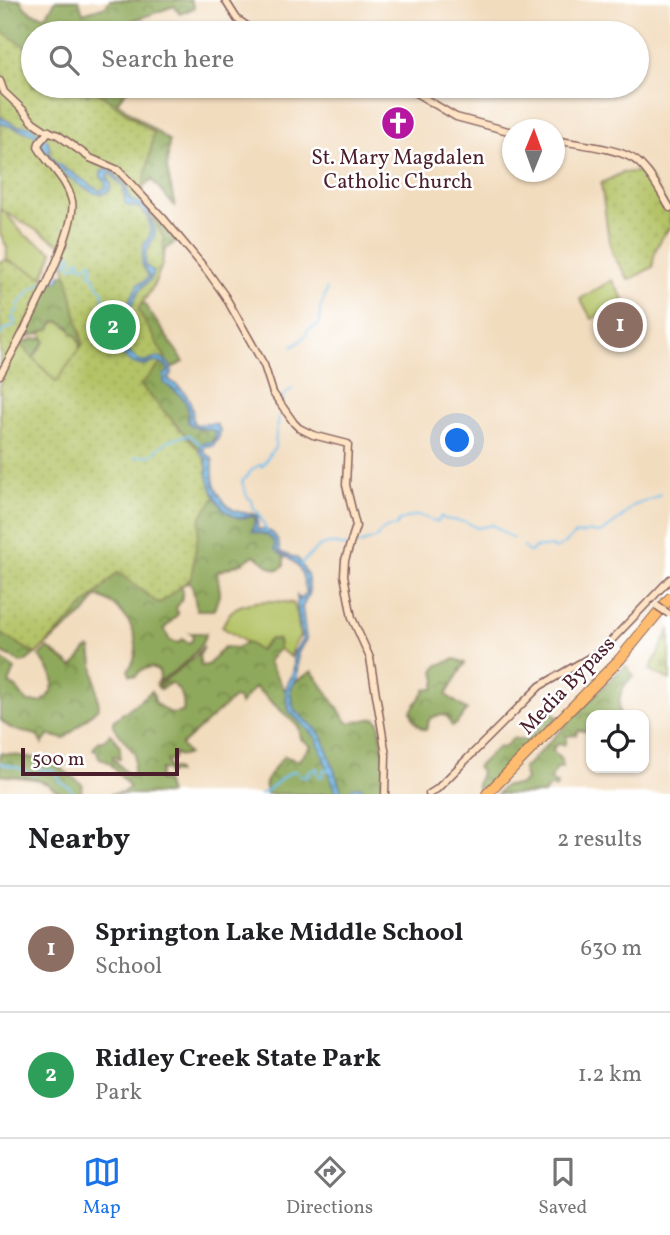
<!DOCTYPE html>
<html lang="en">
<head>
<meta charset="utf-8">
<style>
  :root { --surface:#fff; --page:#f6f6f6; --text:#202124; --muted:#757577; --line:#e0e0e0; --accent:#1a73e8 }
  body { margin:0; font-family:Vollkorn,serif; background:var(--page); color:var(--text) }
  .controls { position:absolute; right:21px; bottom:21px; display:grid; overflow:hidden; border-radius:14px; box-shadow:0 2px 5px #0004 }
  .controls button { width:63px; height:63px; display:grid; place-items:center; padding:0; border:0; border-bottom:2px solid var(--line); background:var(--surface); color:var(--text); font:35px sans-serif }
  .compass { position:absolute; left:502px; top:119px; width:63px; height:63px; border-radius:50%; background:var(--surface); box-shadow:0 2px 5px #0004; rotate:1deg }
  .scale { position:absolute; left:21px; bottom:18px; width:158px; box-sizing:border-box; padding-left:7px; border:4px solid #4a1f2b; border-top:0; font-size:19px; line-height:24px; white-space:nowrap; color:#4a1f2b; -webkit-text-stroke:5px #fff; paint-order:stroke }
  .you { position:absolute; left:458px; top:441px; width:24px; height:24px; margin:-18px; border:5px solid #fff; border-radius:50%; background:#1a73e8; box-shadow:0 0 0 10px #1a73e833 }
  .badge { display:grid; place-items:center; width:46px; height:46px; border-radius:50%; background:var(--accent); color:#fff; font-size:23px; font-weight:700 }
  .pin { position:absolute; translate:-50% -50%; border:4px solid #fff; box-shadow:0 2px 7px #0006 }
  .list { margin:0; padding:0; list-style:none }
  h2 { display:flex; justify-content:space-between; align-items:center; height:91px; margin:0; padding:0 28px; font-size:30px }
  h2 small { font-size:23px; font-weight:400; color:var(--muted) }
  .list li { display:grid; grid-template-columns:46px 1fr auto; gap:21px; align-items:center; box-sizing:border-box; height:126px; padding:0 28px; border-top:2px solid var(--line) }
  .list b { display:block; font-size:26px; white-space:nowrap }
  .list p { margin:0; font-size:23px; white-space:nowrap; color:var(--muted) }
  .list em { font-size:23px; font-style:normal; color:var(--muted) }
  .icon { flex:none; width:38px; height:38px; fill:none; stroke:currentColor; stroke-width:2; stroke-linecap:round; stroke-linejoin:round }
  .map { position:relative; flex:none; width:670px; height:794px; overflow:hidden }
  .search { position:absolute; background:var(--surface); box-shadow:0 2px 5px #0004; left:21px; right:21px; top:21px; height:77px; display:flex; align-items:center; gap:18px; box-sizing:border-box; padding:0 24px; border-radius:38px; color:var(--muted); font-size:26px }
  .sheet { height:343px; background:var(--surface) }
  nav { display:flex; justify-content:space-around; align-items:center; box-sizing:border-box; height:98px; border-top:2px solid var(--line); background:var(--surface); font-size:19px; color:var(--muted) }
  nav a { display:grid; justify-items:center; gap:4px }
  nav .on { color:var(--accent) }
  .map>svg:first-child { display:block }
</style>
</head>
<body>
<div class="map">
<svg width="670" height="794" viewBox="0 0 670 794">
  <defs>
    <pattern id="forest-crowns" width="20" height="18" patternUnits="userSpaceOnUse" patternTransform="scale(1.75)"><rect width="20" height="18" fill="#8fa95b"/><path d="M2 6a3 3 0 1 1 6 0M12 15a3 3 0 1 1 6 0" fill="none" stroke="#77894b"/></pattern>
    <pattern id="cemetery-stones" width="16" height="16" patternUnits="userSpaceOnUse" patternTransform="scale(1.75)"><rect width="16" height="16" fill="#b4c366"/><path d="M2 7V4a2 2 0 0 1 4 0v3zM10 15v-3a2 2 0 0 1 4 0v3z" fill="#9ca759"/></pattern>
    <pattern id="park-dots" width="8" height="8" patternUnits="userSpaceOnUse" patternTransform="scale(1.75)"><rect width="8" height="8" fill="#b4c366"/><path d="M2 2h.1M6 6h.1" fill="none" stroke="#9ca759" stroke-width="1.8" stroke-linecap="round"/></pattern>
    <pattern id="water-rules" width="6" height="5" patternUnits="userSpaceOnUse" patternTransform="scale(1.75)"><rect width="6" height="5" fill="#71beeb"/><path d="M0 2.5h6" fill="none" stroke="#5f9abf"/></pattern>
  </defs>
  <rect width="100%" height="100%" fill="#fff"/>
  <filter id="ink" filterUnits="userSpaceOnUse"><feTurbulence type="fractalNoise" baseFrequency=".0143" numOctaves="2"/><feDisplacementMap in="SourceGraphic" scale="14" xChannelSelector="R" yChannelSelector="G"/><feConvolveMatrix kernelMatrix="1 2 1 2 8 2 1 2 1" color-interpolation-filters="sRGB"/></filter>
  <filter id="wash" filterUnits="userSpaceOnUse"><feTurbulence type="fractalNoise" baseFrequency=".00686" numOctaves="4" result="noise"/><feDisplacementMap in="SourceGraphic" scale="28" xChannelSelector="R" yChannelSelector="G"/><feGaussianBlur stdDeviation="1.57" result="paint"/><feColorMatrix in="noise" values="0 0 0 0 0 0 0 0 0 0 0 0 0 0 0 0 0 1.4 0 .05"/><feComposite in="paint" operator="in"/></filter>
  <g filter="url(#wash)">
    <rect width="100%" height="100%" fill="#f2dcbe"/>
    <g fill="#b4c366" stroke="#7f7148" stroke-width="2">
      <path d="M0,206L23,234L53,252L41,282L6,281L7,247L0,234Z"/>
      <path d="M612,280L624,300L592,319L580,299Z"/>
      <path d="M59,321C69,327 78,334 81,346L79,352L56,383L33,360V357L45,341L41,332L50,329L53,323Z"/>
      <path d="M275,601L293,603L297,613L300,636L293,647L291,657L279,649L278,640L259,651L222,627C224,623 227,616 231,612C241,601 261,602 275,601Z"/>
    </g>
    <g fill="url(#forest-crowns)" stroke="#6c6443" stroke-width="2">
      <path d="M0,0H21C25,12 34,14 46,16L56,0H79L83,13L106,6L110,0H191L194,8L180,14L174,6L113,28L114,33H33V86H96L106,93L113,86H130L117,102L169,141L167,169L175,207L152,180L138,192L179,239L165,250C161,270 154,286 143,302L184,362L171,368L163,359L0,117Z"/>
      <path d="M68,270L132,300L162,363L167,366L169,371L164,383C177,391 192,402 188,418L198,429H211L216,432C216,437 214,440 210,444L203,443L200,454L207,458C209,475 219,512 237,517C242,519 249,516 254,516L256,518L252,531L268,535L276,543L275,549L284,557V566L278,570C263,566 266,561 254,555L244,562L217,572L220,592L214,610H197C194,600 195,591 190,582L182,585V600L176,608L178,614L164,629L170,641L179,643L182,639L188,643L192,641L193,636L190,633H206C201,655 174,671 156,684L160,678L159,671L151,667L141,670L136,676L130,675L128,670C144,650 134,622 116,607C111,602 103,599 97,596L85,613L25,662L20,663L15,659L0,652V378L20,341L23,343L33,339L43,338L45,341L34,357L33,360L56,383L79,352L80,343L76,335L72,334L70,327L59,321L53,323L50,329L38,334L24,337L43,296L47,294L45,289L49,283C56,281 59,282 62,274H65Z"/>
      <path d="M270,639L278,640L279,649L268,661L284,689L312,671L348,723L375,718L379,722L385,757L384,794H266C262,779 275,768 284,756L298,761L311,746L301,739L299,727L255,687L240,704L238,699L234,698L181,745L188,754L183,756L177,755L175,753L172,760H167L168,767L177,770V773L173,772L169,774L166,770L161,769L159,780L165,781L169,794H110L123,792L130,787L110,763L98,757V752L93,749L99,741L102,742L110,734C120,744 121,745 120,759H118L116,756H113V759C120,763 123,772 130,775L133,773L135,754L113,726V721L152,691L156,704L172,714L183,712C185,699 182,691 171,683L160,689L157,686L195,657L203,647V649L199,656L201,666L208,665L224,647L237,648L247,642L259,651Z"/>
      <path d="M48,648L73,667L86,650L89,648L91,649L99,707L64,739L49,735L42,744L37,735C22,732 10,731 0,719V658L15,669L9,684C20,688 20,695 28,702H42C62,685 52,672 39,656Z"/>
      <path d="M455,659L465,663L446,695L467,710L457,723L452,726L447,716L440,715L430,718L426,730C417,727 413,721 411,711L426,689H434L436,680L434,672L438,665Z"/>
      <path d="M626,666L634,676C621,685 617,700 620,715H591V732L578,730L576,735L566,736V742L564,745L557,744L552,750L562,761L563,767L557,768L552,777V782L557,784L556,788L549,787L544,794H497L504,786L520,785L526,780L523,769L613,677Z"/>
      <path d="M546,707L558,717L512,765L481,794L477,785L481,772L477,767L498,747L504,748L513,738L525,741L538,729L536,723L545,714L543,710Z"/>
      <path d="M0,753L47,760L62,769L83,785L80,794H62L47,784L35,779L0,775Z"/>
    </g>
    <path fill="url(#cemetery-stones)" stroke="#7f7148" stroke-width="2" d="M670,629V680L650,670Z"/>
    <g fill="url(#park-dots)" stroke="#7f7148" stroke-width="2">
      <path d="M0,30L33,52V86H83L85,87L82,92L87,95L94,90L154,133L142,194L164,239L162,265L153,287L138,310L166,359L140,385L203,454L217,495L201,516L191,578L159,604L118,572L36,654L0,633V261L7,260L48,279L18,342L56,382L83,344L60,244L0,209Z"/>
      <path d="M646,171L670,211V227C661,237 652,253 653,267L629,280L613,255L608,234L601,183L622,173Z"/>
    </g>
    <path fill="url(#water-rules)" stroke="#5e6e8b" stroke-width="2" d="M0,117L17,126H30L48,141L50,149L48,151L56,163L100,191L106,187L105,181L101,177V173L104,169L111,170L126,186L130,200L134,202L142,203L148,210L155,231L154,237L146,251L145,265L154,272L151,279L140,289L132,305L127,310L111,316L109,322L114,339L139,361L146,362L160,357C167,361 172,365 172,374L168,378L170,381C180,386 191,398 192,410C193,414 192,418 193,422L197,425L202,424H216L220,430L219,437L213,446H206L203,449L206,454L212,458C214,465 212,468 213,475C213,487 224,507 236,511C243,514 251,513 258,515L257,529C273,529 278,536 280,552L298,559L307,575L309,587V594L302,607L306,639L298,653L297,677L290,691L293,706L295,711L315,728L323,738L342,793L346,794C353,786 361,783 366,794H362L359,791L352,794H337L316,737L290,712C288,705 285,695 286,688C287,683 292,678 293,672C297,655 287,659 302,641C301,626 296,610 297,596L300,600L306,593C304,579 302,565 288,558C282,555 279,554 275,549V543L268,535L252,531L256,518L254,516C249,516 242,519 237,517C221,513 211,491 208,476C207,470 207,464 207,459C200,454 199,452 200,444C210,441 215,446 216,432C206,424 198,433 188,422C191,401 181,394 164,383V375L169,371C167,367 166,364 161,363C154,360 147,367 139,365C121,361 98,330 108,312C129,308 130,301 138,284L143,282L149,277L142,264L143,248L151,234L148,216L140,208L127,205L125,202L124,188L111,174H108L107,177L111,184L110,190C106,192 104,194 100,194C90,194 55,168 50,160C44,152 43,143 36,136C29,131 10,127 0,123Z"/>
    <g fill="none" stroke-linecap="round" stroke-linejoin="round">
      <g stroke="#71beeb" stroke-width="2">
        <path d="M50,280L58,279L59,276L57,269L68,255H71L72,261L68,260L67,263L71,266H76L78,259L81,262L80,265L85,267L89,263L92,262L93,269L89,272V274L93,275L96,282L102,290L104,300L100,305L101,310L106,315"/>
        <path d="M0,336L4,330L14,326L15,320H12L15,312L19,310L18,305L31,290L44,281"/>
        <path d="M292,347C299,343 306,338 308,330L317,326L320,323V309L327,289"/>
        <path d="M281,402L284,395L293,388"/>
        <path d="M135,457L152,455C166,440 169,439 189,435L200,444"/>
        <path d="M267,531L258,512L254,509L252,501L247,496L242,482L253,469L261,464L262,467C267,461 269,452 275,448L276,433L279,417"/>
        <path d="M353,546L377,538C380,531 388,525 396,527C399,519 402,520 410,517C424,512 426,521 438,522L441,516L444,519L466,522L477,528L493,525L513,539"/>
        <path d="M523,546L527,551L531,552L534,548L552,546V549C561,549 569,540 575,534L585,533L588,531L596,533L602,532L619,520L633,506L657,497L660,494"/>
        <path d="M300,565C314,552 318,542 337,544L339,546H348"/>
        <path d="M0,763C5,765 11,766 16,767C24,769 27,774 36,774L41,769L46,771L53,770L59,776L58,780L70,788L74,794"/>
        <path d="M260,794C276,789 279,775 295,771L302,776H309L307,772L316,768L318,770L316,772L320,777L323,776V770L326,769L329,771"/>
      </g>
    </g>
  </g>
  <g filter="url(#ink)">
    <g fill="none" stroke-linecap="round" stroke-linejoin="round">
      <g stroke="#85615e" stroke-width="9">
        <g id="secondary">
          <path d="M225,0L237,19L257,33"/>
          <path d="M0,81L4,92L23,110L33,122L45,130L58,135L90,158L118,170L163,218L208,272L225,296L264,365L273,393L294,423L299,428L313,435L348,444L346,485L356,526L345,560L344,575L352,618L370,658L386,755L385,794"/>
          <path d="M404,86L456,117L512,132"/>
          <path d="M554,140C576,144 624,148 639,163C652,175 661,193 670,208"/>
          <path d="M0,375C17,345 78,232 72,201C67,179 49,166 38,147L39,143L49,131"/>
          <path d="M429,794L437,789L540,686L599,652L607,645L670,579"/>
        </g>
      </g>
      <g stroke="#85615e" stroke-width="12">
        <path id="highway" d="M487,794L620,659L670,598"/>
      </g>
      <use href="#secondary" stroke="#fee4c5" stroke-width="6"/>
      <use href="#highway" stroke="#fdbc6f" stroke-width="10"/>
      <g stroke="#85615e" stroke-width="9" stroke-linecap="butt">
        <path id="secondary-bridge" d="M657,606L669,614"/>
      </g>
      <use href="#secondary-bridge" stroke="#fee4c5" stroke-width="6"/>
    </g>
  </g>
  <defs>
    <g id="church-disc" transform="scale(1.75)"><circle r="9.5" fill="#b5179e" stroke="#fff"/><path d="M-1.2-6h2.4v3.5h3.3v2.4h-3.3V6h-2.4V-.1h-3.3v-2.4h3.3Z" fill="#fff"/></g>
  </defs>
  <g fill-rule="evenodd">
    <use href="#church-disc" x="398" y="123"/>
  </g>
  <g text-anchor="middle" stroke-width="5" stroke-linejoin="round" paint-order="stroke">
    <g font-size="21" fill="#4a1f2b" stroke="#fff">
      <text x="398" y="164">St. Mary Magdalen<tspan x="398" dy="24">Catholic Church</tspan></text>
    </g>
    <g font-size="21" fill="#4a1f2b" stroke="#fff">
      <text transform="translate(567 685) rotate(-46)" y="7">Media Bypass</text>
    </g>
  </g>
</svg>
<div class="controls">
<button><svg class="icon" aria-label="locate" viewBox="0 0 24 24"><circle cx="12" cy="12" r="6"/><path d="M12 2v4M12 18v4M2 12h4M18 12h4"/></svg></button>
</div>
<svg class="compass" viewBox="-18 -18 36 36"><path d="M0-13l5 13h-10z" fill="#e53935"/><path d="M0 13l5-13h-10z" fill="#757577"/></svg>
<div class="scale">500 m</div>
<div class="you"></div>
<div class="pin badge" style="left:620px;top:325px;background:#8d6e63">1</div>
<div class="pin badge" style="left:113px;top:327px;background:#2e9e5b">2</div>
<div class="search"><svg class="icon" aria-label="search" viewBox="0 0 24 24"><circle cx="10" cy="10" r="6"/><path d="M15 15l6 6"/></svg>Search here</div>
</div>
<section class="sheet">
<h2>Nearby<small>2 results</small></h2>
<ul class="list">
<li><span class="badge" style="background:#8d6e63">1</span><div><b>Springton Lake Middle School</b><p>School</p></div><em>630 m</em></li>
<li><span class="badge" style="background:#2e9e5b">2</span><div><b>Ridley Creek State Park</b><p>Park</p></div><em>1.2 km</em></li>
</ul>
</section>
<nav>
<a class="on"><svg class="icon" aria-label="map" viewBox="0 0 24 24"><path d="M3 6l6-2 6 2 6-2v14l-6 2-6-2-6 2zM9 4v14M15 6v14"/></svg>Map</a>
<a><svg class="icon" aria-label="directions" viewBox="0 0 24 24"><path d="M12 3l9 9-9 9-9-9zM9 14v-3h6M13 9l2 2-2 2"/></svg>Directions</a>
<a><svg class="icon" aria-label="saved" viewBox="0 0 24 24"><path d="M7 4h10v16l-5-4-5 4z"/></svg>Saved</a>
</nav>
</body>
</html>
